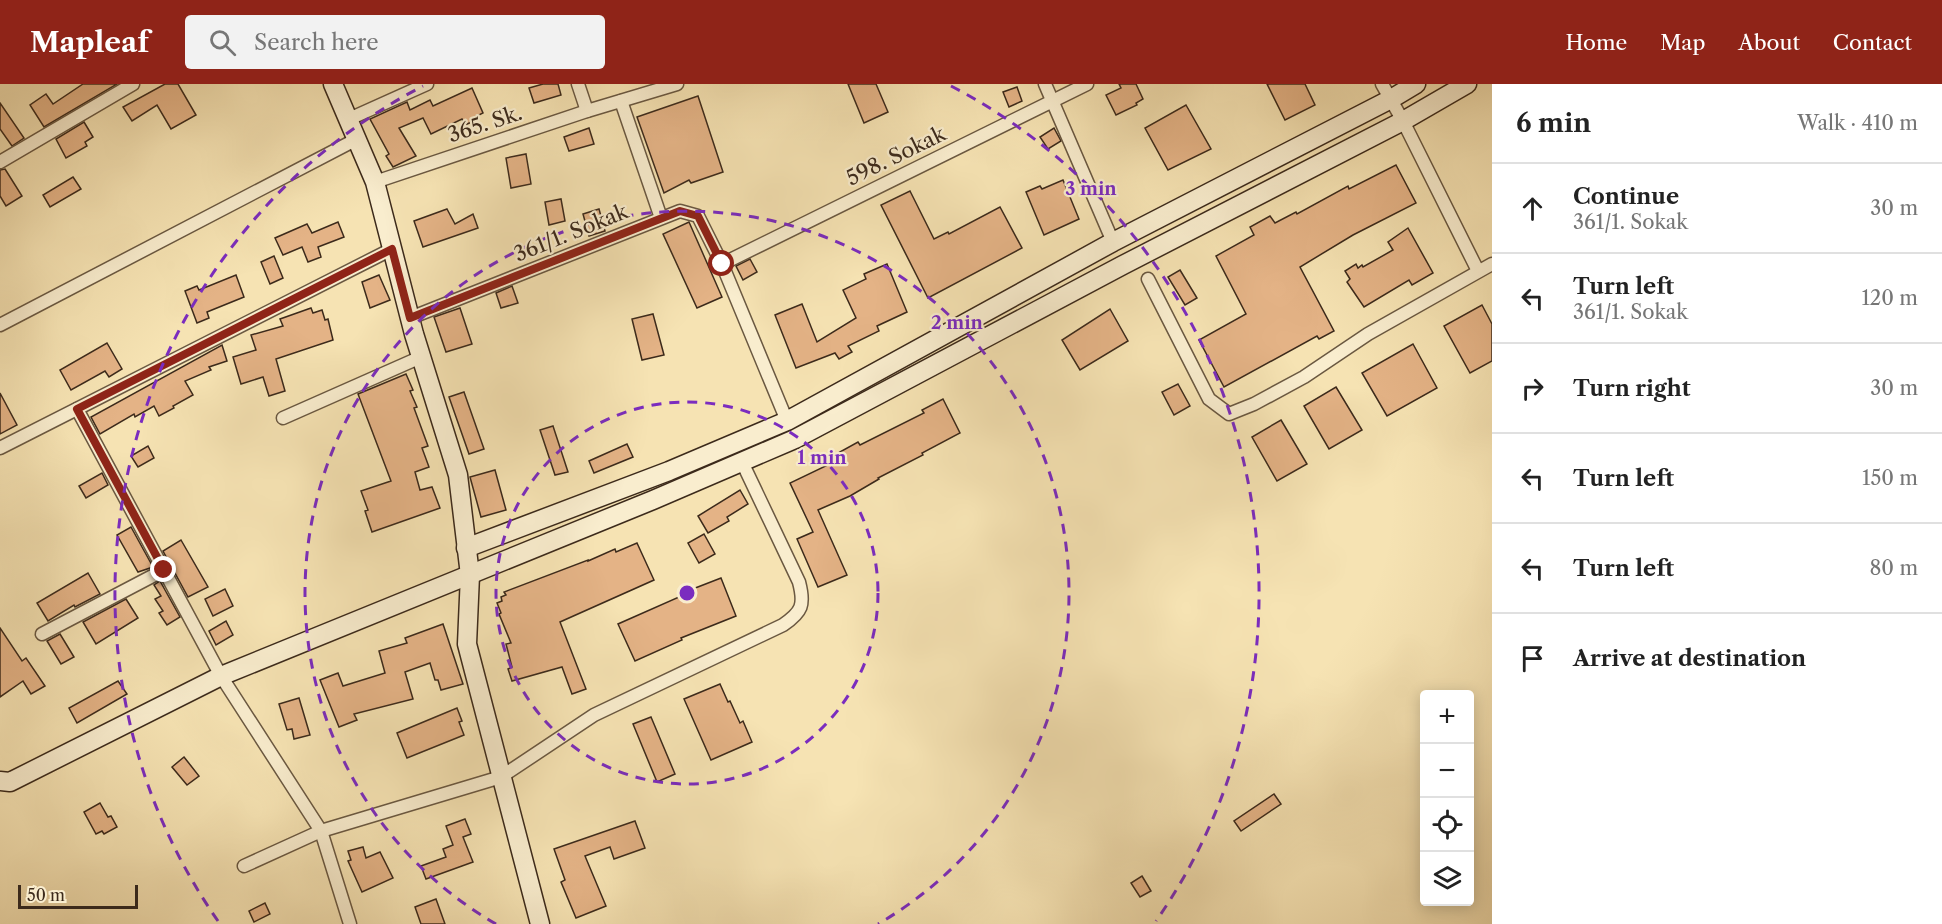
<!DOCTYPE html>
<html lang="en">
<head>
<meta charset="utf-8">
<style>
  :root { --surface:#fff; --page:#f2f2f2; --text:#222; --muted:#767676; --line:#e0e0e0; --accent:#8f2418 }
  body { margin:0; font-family:"Libre Caslon Text",serif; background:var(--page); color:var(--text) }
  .controls { position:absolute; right:18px; bottom:18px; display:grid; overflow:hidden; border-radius:6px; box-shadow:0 3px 15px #0003 }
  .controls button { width:54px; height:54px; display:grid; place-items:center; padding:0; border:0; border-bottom:2px solid var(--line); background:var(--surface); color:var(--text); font:30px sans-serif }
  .scale { position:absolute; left:18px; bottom:15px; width:120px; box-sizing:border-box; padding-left:6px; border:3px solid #3c2a1b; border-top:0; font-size:16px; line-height:21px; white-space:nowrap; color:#3c2a1b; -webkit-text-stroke:4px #f9edce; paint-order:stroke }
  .stop { position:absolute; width:18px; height:18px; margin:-14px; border:4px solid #8f2418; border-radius:50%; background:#fff }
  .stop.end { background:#8f2418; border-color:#fff; box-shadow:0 2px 6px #0008 }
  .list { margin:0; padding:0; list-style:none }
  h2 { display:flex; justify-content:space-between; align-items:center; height:78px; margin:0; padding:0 24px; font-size:26px }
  h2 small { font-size:20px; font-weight:400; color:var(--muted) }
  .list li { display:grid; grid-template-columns:39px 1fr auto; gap:18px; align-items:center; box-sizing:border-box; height:90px; padding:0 24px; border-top:2px solid var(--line) }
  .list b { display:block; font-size:22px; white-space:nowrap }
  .list p { margin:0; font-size:20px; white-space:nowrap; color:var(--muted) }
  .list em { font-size:20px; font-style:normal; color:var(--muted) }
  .icon { flex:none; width:33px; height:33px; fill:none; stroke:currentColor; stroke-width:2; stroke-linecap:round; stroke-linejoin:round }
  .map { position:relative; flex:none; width:1492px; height:840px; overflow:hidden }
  header { display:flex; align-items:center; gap:36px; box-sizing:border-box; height:84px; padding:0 30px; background:var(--accent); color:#fff }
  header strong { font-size:28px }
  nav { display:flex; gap:33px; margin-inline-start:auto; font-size:21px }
  .search { width:420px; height:54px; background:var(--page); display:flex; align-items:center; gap:15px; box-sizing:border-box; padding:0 21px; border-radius:6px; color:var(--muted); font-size:22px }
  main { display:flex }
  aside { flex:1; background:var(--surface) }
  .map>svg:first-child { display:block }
</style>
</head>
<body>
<header>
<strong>Mapleaf</strong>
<div class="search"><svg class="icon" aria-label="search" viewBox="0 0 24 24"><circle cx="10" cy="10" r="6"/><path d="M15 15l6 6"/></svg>Search here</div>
<nav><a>Home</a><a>Map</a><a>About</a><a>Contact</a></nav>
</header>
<main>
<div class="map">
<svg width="1492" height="840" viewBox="0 0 1492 840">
  <rect width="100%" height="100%" fill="#f6e3b3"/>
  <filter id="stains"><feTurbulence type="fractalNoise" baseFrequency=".00333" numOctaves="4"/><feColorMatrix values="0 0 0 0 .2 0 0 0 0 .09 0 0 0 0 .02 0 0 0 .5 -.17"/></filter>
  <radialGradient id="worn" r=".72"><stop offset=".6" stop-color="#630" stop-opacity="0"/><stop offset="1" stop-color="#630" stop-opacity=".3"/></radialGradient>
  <g fill="#e4b386" stroke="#3c2a1b" stroke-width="1.5">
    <path d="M83,0H117L44,43L30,21L46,10L53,20Z"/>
    <path d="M165,0H178L196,31L171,45L157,21L132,37L123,23Z"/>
    <path d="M543,0H558L561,11L534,19L529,4Z"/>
    <path d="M848,0H876L888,28L864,39Z"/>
    <path d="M1119,0H1136L1143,15L1136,19L1137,21L1116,31L1106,11L1121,4Z"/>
    <path d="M1267,0H1305L1315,21L1285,36Z"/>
    <path d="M1017,3L1022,17L1009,23L1003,8Z"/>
    <path d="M472,4L483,29L475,33L476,36L465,41L462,35L431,50L423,34L399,44L416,72L393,83L386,72L389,70L370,35L407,18L410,26L430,16L433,22Z"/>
    <path d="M698,12L723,88L691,99L689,96L664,109L637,33Z"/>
    <path d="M0,19L24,54L12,62L0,45Z"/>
    <path d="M1186,21L1211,65L1168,86L1145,44Z"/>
    <path d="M84,38L93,53L85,58L87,62L66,74L56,55Z"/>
    <path d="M589,44L594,60L569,67L564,53Z"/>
    <path d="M1054,44L1061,57L1048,65L1040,53Z"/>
    <path d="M526,70L531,100L511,104L506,74Z"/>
    <path d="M1396,81L1416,119L1353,151L1300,183L1334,247L1319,255L1317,252L1224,303L1199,256L1246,230L1216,172L1254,151L1250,143L1270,132L1275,139L1296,128L1297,130L1348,102L1349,105Z"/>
    <path d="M5,85L22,112L6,122L0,112V86Z"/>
    <path d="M73,93L81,105L50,123L43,111Z"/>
    <path d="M1063,96L1079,135L1044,151L1026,108L1040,102L1042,105Z"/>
    <path d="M910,107L934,155L948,148L949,150L1000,123L1022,164L928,214L881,121Z"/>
    <path d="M561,115L565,137L549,141L545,118Z"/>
    <path d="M447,125L455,140L473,130L478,144L423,163L414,137Z"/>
    <path d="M599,125L605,147L589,152L583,130Z"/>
    <path d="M338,138L344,153L318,163L321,173L308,178L302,163L283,171L275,154L307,140L312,149Z"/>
    <path d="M689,138L722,213L697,224L663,150Z"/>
    <path d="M1408,144L1433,189L1412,201L1409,196L1364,223L1347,198L1350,195L1345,187L1356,180L1358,184L1362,181L1363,183L1393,166L1388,158Z"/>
    <path d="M274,172L283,194L270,200L261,178Z"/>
    <path d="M750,175L757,188L743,196L736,182Z"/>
    <path d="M887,180L907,228L877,242L879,247L848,262L852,268L839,275L835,269L796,284L775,231L802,220L817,258L856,234L843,206L866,195L864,190Z"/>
    <path d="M1180,186L1197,214L1185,221L1168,193Z"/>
    <path d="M236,191L244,213L207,228L209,234L197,239L185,207L197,202L199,206Z"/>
    <path d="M379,191L390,216L370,224L362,198Z"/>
    <path d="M512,202L518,219L501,224L496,209Z"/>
    <path d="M1482,221L1492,240V277L1470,289L1444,242Z"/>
    <path d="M311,224L313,229L322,226L325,236L328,235L333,256L276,275L285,307L269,312L263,293L241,300L233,273L256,266L251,251L283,242L280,235Z"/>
    <path d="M460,224L472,260L446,268L434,233Z"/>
    <path d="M1110,225L1128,257L1080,286L1062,256Z"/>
    <path d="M653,230L664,271L642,276L632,235Z"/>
    <path d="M107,259L122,285L109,293L105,287L71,306L60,286Z"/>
    <path d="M1413,260L1437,304L1387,332L1362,289Z"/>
    <path d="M222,261L227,277L209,283L211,286L185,297L193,311L173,322L174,324L159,332L154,322L135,333L134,330L100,350L91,333Z"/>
    <path d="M406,290L413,306L410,307L417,323L414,324L428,362L422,364L429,383L415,388L420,406L432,403L440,424L372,448L365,427L368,426L361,407L391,397L358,310Z"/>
    <path d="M1178,300L1190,322L1174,331L1162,308Z"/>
    <path d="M1336,303L1362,346L1329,365L1304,322Z"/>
    <path d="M464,308L484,365L469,370L449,313Z"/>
    <path d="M0,309L17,341L0,350Z"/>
    <path d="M943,315L960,349L922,369L923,371L878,394L879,395L850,412L818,426L847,491L818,503L797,455L813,448L790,399L832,379L829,374L858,358L860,361L924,329L922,326Z"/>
    <path d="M1281,336L1307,380L1277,397L1252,353Z"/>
    <path d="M553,342L568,388L555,391L540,346Z"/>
    <path d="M627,360L633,373L594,389L589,377Z"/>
    <path d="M148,362L154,374L138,383L131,372Z"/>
    <path d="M495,386L506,426L481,433L470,393Z"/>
    <path d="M102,389L108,401L86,414L79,402Z"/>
    <path d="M740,406L748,420L727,433L729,437L708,449L698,432Z"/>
    <path d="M131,443L153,483L138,488L117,451Z"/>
    <path d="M704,450L715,470L699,479L688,459Z"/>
    <path d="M181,456L208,503L188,513L163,467Z"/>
    <path d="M637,459L654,496L560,538L586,605L572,610L562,583L512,597L508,585L512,583L506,560L511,559L499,530L501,529L497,519L502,517L501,513L506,511L504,508L588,476V477L615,465L616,468Z"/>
    <path d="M88,489L100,510L75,523L74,521L48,537L37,519Z"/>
    <path d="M721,494L736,532L681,554L682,556L635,577L618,540L686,510L685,508Z"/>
    <path d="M160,497L180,533L167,541L159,529L163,527L155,515L161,512L154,501Z"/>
    <path d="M225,505L233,522L213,532L205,515Z"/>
    <path d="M126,515L138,534L96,560L83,538Z"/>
    <path d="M226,537L233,551L216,561L209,547Z"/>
    <path d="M443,540L463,600L441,606L438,596H435L430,579L405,588L413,615L354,630L357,636L339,643L320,596L338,589L343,602L385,589L379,567L407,559L405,554Z"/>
    <path d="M0,544L22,577L26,574L45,602L31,610L23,597L0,613Z"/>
    <path d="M60,550L74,573L61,580L47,557Z"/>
    <path d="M118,597L127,610L77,639L69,624Z"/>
    <path d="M720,600L728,618L730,617L740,639L743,637L752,658L711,676L684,615Z"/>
    <path d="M299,614L310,651L294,655L292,645L287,646L279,620Z"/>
    <path d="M457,624L462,637L459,638L464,651L407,674L397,649Z"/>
    <path d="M651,633L675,690L657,698L633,640Z"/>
    <path d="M184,673L199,692L187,701L172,683Z"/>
    <path d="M1274,710L1281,720L1241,747L1234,737Z"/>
    <path d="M100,719L108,733L111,732L117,743L104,750L102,747L96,750L84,728Z"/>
    <path d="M465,735L471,750L463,753L473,778L426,795L421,782L446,773L443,765L453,761L446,742Z"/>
    <path d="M635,737L645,764L614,775L610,763L585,772L606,822L576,834L561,798L565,796L554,765Z"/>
    <path d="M363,763L366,774L380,768L393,794L362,808L348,777L351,776L348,767Z"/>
    <path d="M1142,792L1151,807L1140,813L1131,799Z"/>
    <path d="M436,815L445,840H421L415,823Z"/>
    <path d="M265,819L270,830L254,838L249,827Z"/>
  </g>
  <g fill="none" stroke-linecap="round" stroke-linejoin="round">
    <g stroke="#6a5841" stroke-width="15">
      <g id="street">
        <path d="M578,0L587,27"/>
        <path d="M1045,0L1113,158"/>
        <path d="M1382,0L1403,37L1478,187"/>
        <path d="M621,17L661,134"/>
        <path d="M349,35L427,0"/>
        <path d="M0,78L133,0"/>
        <path d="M375,98L587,27L677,0"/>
        <path d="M722,180L1087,0"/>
        <path d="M1148,195L1209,315L1229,330L1254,320L1304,293L1368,250L1492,180"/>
        <path d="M410,234L680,127L698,132L722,180L787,337"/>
        <path d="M0,241L357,55"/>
        <path d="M77,325L221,592L321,747L350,840"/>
        <path d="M283,334L421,273"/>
        <path d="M0,364L392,165"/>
        <path d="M42,550L164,486"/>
        <path d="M244,782L321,747L501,693L594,631L783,541C802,528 805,521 799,498L742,378"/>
      </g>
    </g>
    <g stroke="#3c2a1b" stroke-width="21">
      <g id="secondary">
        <path d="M333,0L375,98L414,250L458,391L470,491L467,560L540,840"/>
        <path d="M466,464L669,387L787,337L1113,158L1391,15L1416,0"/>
        <path d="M0,697L10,698L221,592L653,416L795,355L1123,181L1403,37L1467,0"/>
      </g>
    </g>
    <use href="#street" stroke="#f9edce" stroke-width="12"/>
    <use href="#secondary" stroke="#f9edce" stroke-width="18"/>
  </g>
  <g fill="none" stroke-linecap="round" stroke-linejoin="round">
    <path stroke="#8f2418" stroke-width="8" d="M164,486L77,325L392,165L410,234L680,127L698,132L722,180"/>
  </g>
  <g fill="none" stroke="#7b2cbf" stroke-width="3" stroke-dasharray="10 8">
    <circle cx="687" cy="509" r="191"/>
    <path d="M496 840A382 382 0 1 1 878 840"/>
    <path d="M218 837A572 572 0 0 1 423 2M951 2A572 572 0 0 1 1156 837"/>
  </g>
  <g text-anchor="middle" stroke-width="4.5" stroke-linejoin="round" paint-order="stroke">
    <g font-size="21" fill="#3c2a1b" stroke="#f9edce">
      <text transform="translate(485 40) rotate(-18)" y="7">365. Sk.</text>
      <text transform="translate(896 72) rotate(-26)" y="7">598. Sokak</text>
      <text transform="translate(571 149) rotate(-22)" y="7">361/1. Sokak</text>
    </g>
  </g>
  <circle cx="687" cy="509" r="9" fill="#7b2cbf" stroke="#f9edce" stroke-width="3"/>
  <g font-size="18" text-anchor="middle" font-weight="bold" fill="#7b2cbf" stroke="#f9edce" stroke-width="4.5" stroke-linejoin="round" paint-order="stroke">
    <text x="1091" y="111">3 min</text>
    <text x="957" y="245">2 min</text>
    <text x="822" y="380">1 min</text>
  </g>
  <rect width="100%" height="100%" filter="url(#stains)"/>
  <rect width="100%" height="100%" fill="url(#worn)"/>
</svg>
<div class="controls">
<button>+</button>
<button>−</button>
<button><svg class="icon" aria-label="locate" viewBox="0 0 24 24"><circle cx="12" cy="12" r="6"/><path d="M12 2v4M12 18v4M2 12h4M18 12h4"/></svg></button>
<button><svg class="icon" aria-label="layers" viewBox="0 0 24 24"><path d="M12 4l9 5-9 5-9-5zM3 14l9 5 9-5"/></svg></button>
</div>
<div class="scale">50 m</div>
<div class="stop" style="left:722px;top:180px"></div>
<div class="stop end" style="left:164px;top:486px"></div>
</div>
<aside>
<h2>6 min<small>Walk · 410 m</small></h2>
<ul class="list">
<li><svg class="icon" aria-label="ahead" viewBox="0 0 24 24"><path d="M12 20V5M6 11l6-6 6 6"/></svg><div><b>Continue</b><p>361/1. Sokak</p></div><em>30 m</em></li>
<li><svg class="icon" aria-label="left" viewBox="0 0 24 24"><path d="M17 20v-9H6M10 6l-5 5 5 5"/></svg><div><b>Turn left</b><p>361/1. Sokak</p></div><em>120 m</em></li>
<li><svg class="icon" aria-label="right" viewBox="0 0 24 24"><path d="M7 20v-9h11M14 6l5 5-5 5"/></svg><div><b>Turn right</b></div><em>30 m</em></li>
<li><svg class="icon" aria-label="left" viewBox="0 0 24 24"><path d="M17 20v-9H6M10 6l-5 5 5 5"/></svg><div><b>Turn left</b></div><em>150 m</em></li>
<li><svg class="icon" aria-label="left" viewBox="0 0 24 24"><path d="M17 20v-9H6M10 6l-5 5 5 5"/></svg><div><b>Turn left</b></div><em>80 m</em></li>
<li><svg class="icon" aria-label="arrive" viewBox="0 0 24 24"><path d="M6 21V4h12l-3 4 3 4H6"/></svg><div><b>Arrive at destination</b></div></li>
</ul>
</aside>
</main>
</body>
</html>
